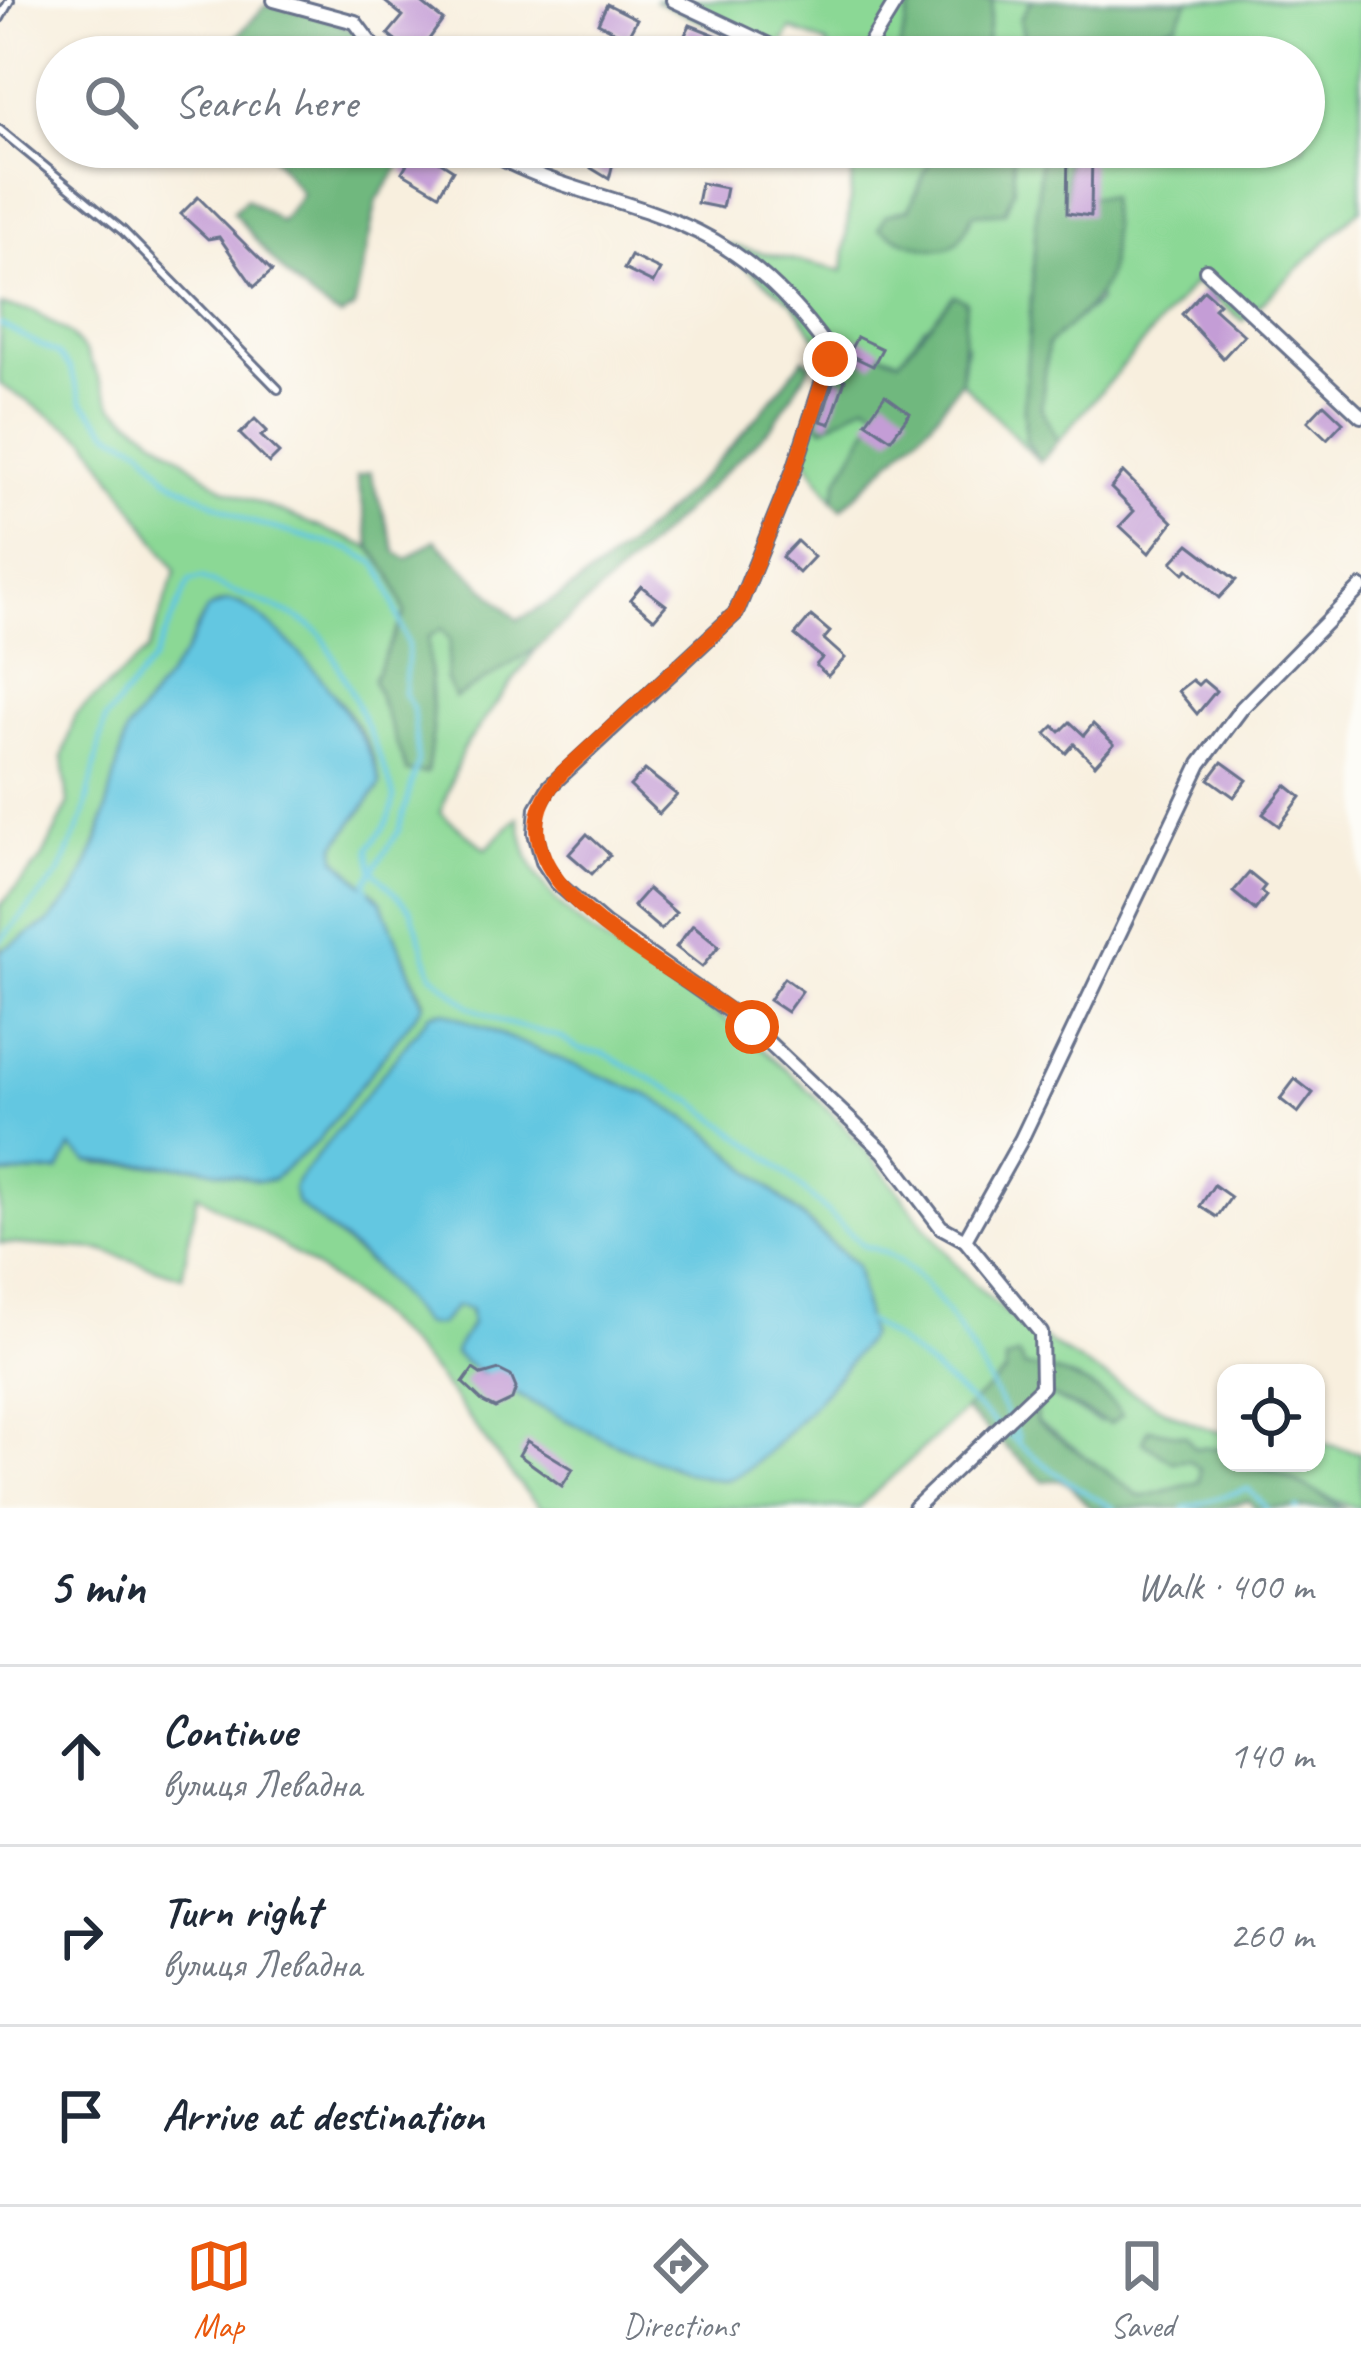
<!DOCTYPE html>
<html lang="en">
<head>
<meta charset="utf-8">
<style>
  :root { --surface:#fff; --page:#f6f6f7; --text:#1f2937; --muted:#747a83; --line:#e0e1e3; --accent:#ea580c }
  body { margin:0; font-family:Caveat,sans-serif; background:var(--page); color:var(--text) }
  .controls { position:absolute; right:36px; bottom:36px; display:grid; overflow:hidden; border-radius:24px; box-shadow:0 3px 9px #0004 }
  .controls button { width:108px; height:108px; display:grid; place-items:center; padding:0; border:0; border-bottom:3px solid var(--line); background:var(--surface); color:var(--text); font:60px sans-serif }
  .stop { position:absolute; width:36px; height:36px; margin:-27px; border:9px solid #ea580c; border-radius:50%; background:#fff }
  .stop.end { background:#ea580c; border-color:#fff; box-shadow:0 3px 12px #0008 }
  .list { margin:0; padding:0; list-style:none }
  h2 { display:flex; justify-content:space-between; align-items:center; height:156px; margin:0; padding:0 48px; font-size:51px }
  h2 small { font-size:39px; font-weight:400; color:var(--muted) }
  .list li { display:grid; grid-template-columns:78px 1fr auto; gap:36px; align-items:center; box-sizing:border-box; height:180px; padding:0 48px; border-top:3px solid var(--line) }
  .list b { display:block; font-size:45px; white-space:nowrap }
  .list p { margin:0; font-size:39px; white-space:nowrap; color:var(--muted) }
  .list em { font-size:39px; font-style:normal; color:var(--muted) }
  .icon { flex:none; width:66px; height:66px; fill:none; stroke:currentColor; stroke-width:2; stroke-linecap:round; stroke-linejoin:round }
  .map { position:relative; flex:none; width:1361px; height:1508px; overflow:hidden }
  .search { position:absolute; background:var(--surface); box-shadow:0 3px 9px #0004; left:36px; right:36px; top:36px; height:132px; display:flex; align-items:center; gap:30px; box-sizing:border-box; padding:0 42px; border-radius:66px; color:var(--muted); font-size:45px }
  .sheet { height:696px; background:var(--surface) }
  nav { display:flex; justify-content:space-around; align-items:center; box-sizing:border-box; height:168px; border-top:3px solid var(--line); background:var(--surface); font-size:33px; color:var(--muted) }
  nav a { display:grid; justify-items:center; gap:6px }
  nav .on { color:var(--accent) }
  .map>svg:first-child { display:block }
</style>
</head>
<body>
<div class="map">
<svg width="1361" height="1508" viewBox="0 0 1361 1508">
  <rect width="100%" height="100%" fill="#fdfcf7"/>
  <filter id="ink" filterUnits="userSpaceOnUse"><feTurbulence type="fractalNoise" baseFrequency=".00833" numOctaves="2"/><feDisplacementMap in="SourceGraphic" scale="24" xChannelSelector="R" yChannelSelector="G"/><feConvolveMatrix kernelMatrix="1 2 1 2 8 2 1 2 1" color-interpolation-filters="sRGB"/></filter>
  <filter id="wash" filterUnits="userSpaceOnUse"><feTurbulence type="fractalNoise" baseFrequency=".004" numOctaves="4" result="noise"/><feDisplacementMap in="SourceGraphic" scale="48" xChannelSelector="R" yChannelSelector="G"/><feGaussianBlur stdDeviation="2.7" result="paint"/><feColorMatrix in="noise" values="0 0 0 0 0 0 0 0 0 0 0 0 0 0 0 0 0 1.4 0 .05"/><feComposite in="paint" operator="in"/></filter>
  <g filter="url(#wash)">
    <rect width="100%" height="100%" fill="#f8efde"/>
    <g fill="#8bd895" stroke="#53847a" stroke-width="3" fill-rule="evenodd">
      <path d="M654,0H923L910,11L897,57H831L827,44L791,29L776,56Z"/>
      <path d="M993,0H1032L1020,19L1028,57H984Z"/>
      <path d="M1189,0H1361V208L1243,321L1195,282L1058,441L1041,408L1048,343L1099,301L1067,196L1066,147H1304V57H1066L1176,24Z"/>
      <path d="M855,147H936L909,209L887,215L957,243L1012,147H1041L1024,409L1026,439L1040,462L961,381L966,345L925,326L899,361L858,344L866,403L879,410L838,480L833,500L804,455L827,355L793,303L711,241L843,271Z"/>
      <path d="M0,305L33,311L68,333L86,352L113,406L224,489L371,548L391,575L405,614L373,680L407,771L427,772L433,730L428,637L442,628L450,640L446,680L455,697L537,648L463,749L440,813L486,849L518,817C522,831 524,848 530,861C561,934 674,979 734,1026C775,1058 820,1099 855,1138C907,1195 943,1262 1004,1311C1039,1339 1186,1430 1226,1433V1448H1194L1186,1436L1148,1430L1143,1442L1173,1462L1189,1460L1200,1468L1199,1483L1141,1497C1105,1472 1073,1444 1036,1422V1410L1048,1394L1099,1422L1121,1414C1097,1380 1045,1361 1005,1373L858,1508H541C498,1464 467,1411 426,1364C361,1292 280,1242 197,1194L182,1277L101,1250L0,1243V1175L59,1171L71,1147L98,1164L200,1167L268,1181L317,1142L424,1001L377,896L336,858V845L378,789C382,723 286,647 242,604C203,592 199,630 183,657C170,678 151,695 139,716C107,771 108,842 72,896C56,922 27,938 0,951V906L42,859L68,805L63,757L75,715L148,651L176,571L87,439L0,384ZM437,1011L627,1086L704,1129L856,1265L869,1335C843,1368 767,1468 728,1479C692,1489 489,1383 455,1355L472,1321L468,1308L455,1306L441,1324L297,1203L293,1189Z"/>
      <path d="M1316,1442L1361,1453V1508C1344,1508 1278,1474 1262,1463H1316Z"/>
    </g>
    <g fill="#70b87e" stroke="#46746e" stroke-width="3">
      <path d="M923,0H993L984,57H897L910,10Z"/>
      <path d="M1032,0H1189L1176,24L1066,57H1028L1020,19Z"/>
      <path d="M266,5C315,14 348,18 382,57H218Z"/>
      <path d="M265,147H413L377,200L354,309L341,316C302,301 260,245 233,212L246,199L281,222L302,194Z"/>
      <path d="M936,147L1013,150L1014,188L1005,212L973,214C968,222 964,236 957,242C939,260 897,239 879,228L886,215L909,209Z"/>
      <path d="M1041,147H1066L1067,196L1109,197C1116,281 1112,290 1048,344L1041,408L1058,441L1040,462L1026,440L1024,409Z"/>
      <path d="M954,295L966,301L961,381L932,421L841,509L833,500L838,480L879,410L866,403L823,428L813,417L818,394L845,348L858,344L899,360Z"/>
      <path d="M804,358L811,364L773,425L633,561L537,648L455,698L446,680L450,640L442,629L428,637L433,730L427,773L407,772L373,680L405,613L391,575L371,548L357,476L370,472L396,552L407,559L435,540L518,620C623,567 734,452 804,358Z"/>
      <path d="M1018,1355L1025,1367C1060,1369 1102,1386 1122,1415L1110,1424L1048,1394L1036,1410V1422L1141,1497L1199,1482L1200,1469L1189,1460L1173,1462L1143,1442L1149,1429L1186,1436L1194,1448H1226V1463C1274,1463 1302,1485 1343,1508H1255L1248,1501L1221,1508H1091C1071,1491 1074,1476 1044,1481L964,1410L1005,1373V1360Z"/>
    </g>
    <g fill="#63c7e1" stroke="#3f7ba0" stroke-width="3">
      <path d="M228,601C277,609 374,735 380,785L336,845V858L381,901L423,1005L317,1142L273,1179L258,1181L200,1167L89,1162L71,1147L59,1171L0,1175V951L49,922L75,892L98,842L126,733L185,653L207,610Z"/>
      <path d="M443,1011L648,1095L704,1129L856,1266L869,1335C850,1365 760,1471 728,1479C692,1488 482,1383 454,1353L471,1324L470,1309L456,1306L439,1325L423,1324L374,1266L297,1203L293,1189L297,1181L430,1014Z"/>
    </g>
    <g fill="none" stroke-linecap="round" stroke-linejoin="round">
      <g stroke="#63c7e1" stroke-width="4.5">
        <path d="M0,324L58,354L70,368L82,401L110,432L143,448L168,479L248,521L352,550L375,563L385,578L408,646L404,694L413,708L418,762L399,830L366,882L368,892"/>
        <path d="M0,941L59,874L84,816L105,720L153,661L190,580L202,578C238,597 289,606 319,633C331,643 395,785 394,799C392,819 381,833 369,848L372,869L411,910L432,974L469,1006L502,1022L560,1037L580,1050L603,1053L694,1102L769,1158L864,1246C933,1257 988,1382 1019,1438"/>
        <path d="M867,1321C956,1377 1021,1462 1114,1508"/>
        <path d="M1184,1508L1248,1489L1267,1508"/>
        <path d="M1296,1508H1297"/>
      </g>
    </g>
    <g id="blocks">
      <g fill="#c49dd6">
        <path d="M383,0H418L443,20L416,57L388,34L403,16Z"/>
        <path d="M607,4L637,19L627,38L598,23Z"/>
        <path d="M690,25L738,44L731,57L684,37Z"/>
        <path d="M417,147L453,170L439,194L402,172Z"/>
        <path d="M596,147H617L609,179L591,168Z"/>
        <path d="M1092,148L1091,216L1067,213L1068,149Z"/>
        <path d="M701,183L726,188L722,208L697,203Z"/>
        <path d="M198,197L272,271L254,287L219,237L208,239L181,214Z"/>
        <path d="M631,256L660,270L653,283L624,269Z"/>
        <path d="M1204,290L1219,303L1214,308L1244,335L1223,358L1182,314Z"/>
        <path d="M857,337L882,349L873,366L848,354Z"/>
        <path d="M835,376L845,380L830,424L821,421Z"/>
        <path d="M885,395L910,413L891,439L866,422Z"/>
        <path d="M1324,404L1343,422L1327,439L1308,421Z"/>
        <path d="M255,419L267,431L261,436L279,453L269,463L240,434Z"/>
        <path d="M1123,472L1173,522L1149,553L1120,526L1134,511L1111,488Z"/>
        <path d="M797,541L814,557L799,573L782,557Z"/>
        <path d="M1189,544L1236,580L1219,598L1188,569L1184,573L1172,562Z"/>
        <path d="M641,586L666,605L654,619L630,599Z"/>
        <path d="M811,616L830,632L824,639L845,658L828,676L816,665L822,658L795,635Z"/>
        <path d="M1192,680L1198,685L1203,680L1216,691L1197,714L1178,691Z"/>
        <path d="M1070,722L1084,735L1093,724L1114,744L1095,765L1074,744L1066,753L1046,734L1054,726L1060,732Z"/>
        <path d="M1222,762L1247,780L1234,797L1209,779Z"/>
        <path d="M645,770L677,795L659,814L630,786Z"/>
        <path d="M1286,785L1301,797L1279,826L1263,814Z"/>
        <path d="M587,834L610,855L592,874L569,854Z"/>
        <path d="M1249,873L1265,886L1261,891L1266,896L1255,910L1233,892Z"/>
        <path d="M648,889L676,913L661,930L633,906Z"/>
        <path d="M693,925L719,946L702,967L676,947Z"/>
        <path d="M784,978L802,991L787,1012L769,1000Z"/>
        <path d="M1295,1079L1313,1093L1298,1113L1280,1099Z"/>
        <path d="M1214,1185L1231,1197L1217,1217L1200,1206Z"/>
        <path d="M473,1369L482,1375L499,1370L511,1376L516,1388L512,1400L495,1408L483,1402L463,1383Z"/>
        <path d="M527,1441L573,1469L562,1486L519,1455Z"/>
      </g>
    </g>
  </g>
  <g filter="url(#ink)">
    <use href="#blocks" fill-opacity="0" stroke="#68728b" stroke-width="3"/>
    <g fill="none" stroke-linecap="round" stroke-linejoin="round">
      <g stroke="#68728b" stroke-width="12">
        <g id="service">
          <path d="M0,18L10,0"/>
          <path d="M0,130L123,231L278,389"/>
        </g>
      </g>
      <g stroke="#68728b" stroke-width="18">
        <g id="minor">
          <path d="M274,0L355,22L381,57"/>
          <path d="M673,0L794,57"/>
          <path d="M862,57L897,0"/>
          <path d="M481,147C547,189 628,197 698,232C751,258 794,301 828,349L830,359L794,470L736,613L550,786L537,808L535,833L543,862L557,883L605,924L752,1027L884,1152L941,1227L965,1240"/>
          <path d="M1206,270L1361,416"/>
          <path d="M915,1508L1042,1387L1041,1333L965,1240L1021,1140L1200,764L1242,708L1361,587"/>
        </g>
      </g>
      <use href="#service" stroke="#fff" stroke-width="6"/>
      <use href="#minor" stroke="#fff" stroke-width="12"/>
    </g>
  </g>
  <g fill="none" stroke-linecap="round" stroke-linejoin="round" filter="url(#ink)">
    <path stroke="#ea580c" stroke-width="15" d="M752,1027C686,970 463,880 563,772L736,613L794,470L830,359"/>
  </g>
</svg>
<div class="controls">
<button><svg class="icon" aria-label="locate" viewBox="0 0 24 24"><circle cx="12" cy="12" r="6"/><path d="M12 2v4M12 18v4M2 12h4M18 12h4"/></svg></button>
</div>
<div class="stop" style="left:752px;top:1027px"></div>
<div class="stop end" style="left:830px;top:359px"></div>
<div class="search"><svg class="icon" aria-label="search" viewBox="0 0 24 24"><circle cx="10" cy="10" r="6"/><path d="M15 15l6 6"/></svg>Search here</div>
</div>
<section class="sheet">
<h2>5 min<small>Walk · 400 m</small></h2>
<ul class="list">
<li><svg class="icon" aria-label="ahead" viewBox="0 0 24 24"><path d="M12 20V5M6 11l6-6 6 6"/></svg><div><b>Continue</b><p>вулиця Левадна</p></div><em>140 m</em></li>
<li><svg class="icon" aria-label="right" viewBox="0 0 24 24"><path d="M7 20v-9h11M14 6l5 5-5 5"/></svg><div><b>Turn right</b><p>вулиця Левадна</p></div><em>260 m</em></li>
<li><svg class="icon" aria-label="arrive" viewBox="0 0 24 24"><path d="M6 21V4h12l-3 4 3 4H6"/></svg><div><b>Arrive at destination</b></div></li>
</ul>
</section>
<nav>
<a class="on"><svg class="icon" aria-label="map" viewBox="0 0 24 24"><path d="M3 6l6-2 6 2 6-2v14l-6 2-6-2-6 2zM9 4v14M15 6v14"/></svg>Map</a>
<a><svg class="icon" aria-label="directions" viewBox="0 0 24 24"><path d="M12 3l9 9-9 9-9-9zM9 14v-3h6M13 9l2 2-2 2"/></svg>Directions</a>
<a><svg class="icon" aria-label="saved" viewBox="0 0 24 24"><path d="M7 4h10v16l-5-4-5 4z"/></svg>Saved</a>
</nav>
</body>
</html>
